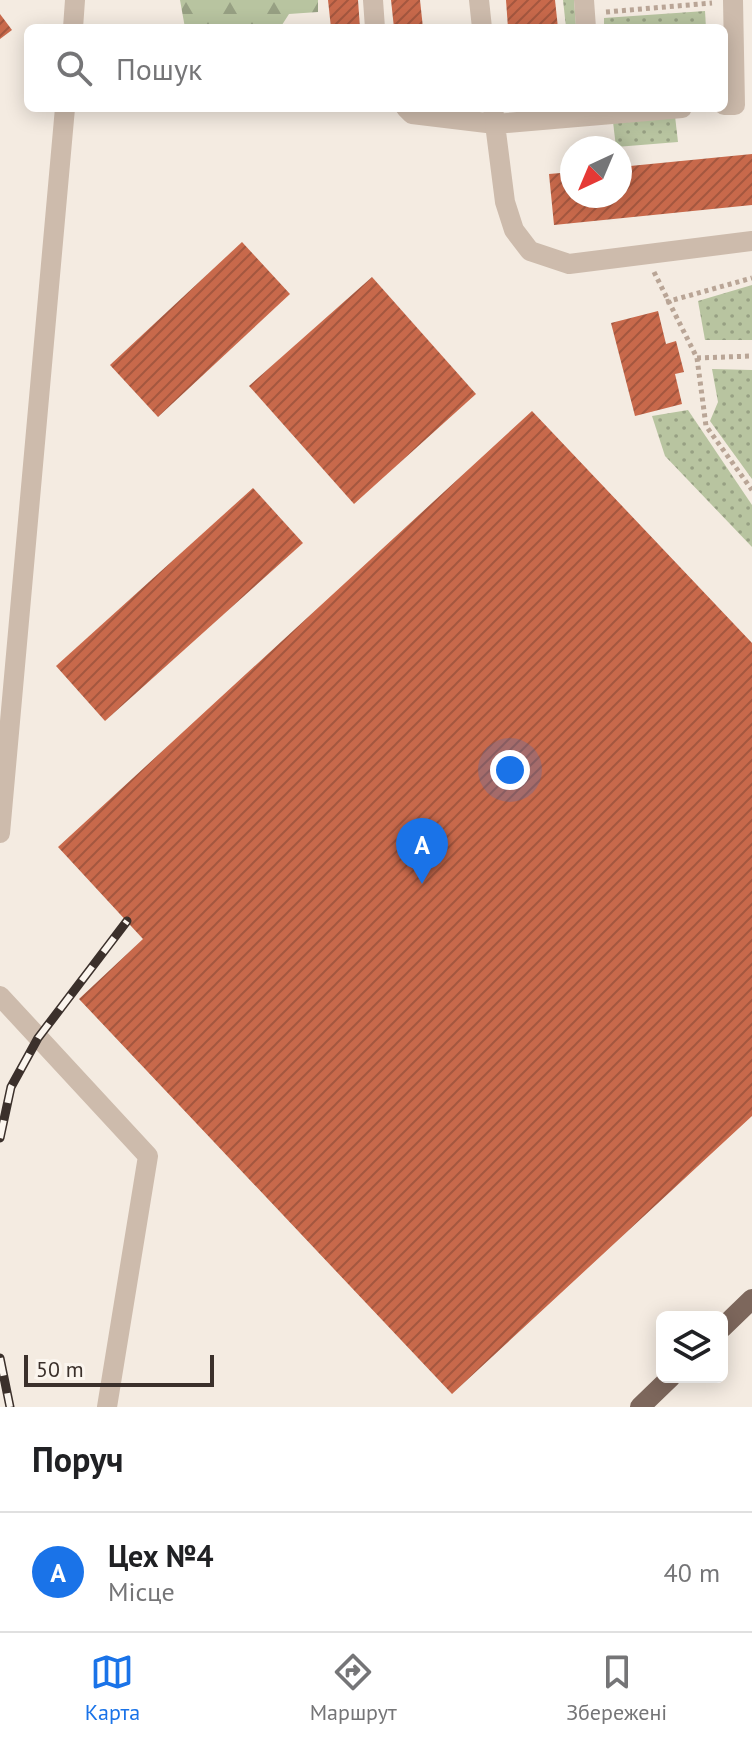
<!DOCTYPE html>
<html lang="uk">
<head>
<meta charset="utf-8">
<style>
  :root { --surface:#fff; --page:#f6f6f6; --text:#202124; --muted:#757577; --line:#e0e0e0; --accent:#1a73e8 }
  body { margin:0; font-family:"PT Sans",sans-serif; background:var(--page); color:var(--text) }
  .controls { position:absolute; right:24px; bottom:24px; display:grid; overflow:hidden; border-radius:12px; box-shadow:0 4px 20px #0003 }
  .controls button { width:72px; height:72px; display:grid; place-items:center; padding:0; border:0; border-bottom:2px solid var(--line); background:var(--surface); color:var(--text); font:40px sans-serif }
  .compass { position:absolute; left:560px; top:136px; width:72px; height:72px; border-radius:50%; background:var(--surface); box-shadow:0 4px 20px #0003; rotate:224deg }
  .scale { position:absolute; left:24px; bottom:20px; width:190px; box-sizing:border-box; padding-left:8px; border:4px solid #3b302b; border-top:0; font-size:22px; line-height:28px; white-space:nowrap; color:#3b302b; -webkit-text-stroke:6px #fbf5ee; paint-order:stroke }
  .you { position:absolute; left:510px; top:770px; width:28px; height:28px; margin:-20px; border:6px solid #fff; border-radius:50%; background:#1a73e8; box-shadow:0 0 0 12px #1a73e833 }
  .badge { display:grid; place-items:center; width:52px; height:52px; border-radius:50%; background:var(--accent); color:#fff; font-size:26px; font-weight:700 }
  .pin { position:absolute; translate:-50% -66px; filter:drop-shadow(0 2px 4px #0008) }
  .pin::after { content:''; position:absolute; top:42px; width:28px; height:24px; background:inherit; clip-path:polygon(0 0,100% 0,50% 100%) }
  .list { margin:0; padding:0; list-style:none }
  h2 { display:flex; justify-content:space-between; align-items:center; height:104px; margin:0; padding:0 32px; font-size:34px }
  h2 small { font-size:26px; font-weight:400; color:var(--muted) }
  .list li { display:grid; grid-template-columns:52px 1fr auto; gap:24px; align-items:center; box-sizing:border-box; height:120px; padding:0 32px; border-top:2px solid var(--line) }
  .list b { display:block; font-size:30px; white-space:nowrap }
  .list p { margin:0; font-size:26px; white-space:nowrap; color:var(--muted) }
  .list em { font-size:26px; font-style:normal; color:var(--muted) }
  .icon { flex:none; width:44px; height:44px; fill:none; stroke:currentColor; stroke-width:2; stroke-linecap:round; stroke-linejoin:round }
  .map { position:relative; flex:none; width:752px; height:1407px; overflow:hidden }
  .search { position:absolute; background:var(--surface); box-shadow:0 4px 20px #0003; left:24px; right:24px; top:24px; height:88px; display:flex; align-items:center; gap:20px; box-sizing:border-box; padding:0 28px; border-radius:12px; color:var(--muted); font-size:30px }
  .sheet { height:224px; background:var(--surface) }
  nav { display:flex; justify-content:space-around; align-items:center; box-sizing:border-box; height:112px; border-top:2px solid var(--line); background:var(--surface); font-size:22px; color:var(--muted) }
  nav a { display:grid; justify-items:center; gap:4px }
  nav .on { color:var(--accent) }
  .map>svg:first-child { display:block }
</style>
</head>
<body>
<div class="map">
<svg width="752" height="1407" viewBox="0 0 752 1407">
  <defs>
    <pattern id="grass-dots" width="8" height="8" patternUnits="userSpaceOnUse" patternTransform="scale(2)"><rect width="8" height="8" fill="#b8c4a0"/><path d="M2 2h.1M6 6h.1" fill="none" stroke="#97a083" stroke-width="1.8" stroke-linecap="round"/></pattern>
    <pattern id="forest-firs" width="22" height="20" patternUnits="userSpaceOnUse" patternTransform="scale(2)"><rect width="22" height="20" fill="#b8c4a0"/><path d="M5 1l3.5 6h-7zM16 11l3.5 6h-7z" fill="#97a083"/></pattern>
    <pattern id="building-hatch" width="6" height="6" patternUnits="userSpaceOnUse" patternTransform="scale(2)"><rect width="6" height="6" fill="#c8694b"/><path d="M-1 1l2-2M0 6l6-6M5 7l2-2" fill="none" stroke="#a4573f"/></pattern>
  </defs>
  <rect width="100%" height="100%" fill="#f4ebe1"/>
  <g fill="url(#grass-dots)">
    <path d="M563,0H574L576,26L566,27Z"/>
    <path d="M705,11L706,28H604V18Z"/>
    <path d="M675,116L678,142L616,147L613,122Z"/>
    <path d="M752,285V340H705L698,301Z"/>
    <path d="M712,369L752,370V479L710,421L718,402Z"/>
    <path d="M688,410L752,505V547L665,456L652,416Z"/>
  </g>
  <path fill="url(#forest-firs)" d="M180,0H318V12L289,14L280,28H185Z"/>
  <g fill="url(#building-hatch)">
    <path d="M328,0H358L360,28H331Z"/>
    <path d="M391,0H420L423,28H394Z"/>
    <path d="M506,0H555L558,28H508Z"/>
    <path d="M0,14L12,30L0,39Z"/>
    <path d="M752,154V205L554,225L549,174L572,172V196H620V167Z"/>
    <path d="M242,242L290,294L158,417L110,365Z"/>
    <path d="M372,277L476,394L354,504L249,386Z"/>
    <path d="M658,311L666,344L676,341L684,372L675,374L682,404L635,416L611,323Z"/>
    <path d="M532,411L752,643V1116L452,1394L79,999L143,939L58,847Z"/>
    <path d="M253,488L303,543L105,721L56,666Z"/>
  </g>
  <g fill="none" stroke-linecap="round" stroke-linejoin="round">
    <g stroke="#b9a596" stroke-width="5" stroke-dasharray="4 4" stroke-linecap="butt">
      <path d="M606,12L712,3"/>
      <path d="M654,272L697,358L706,426L752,490"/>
      <path d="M666,302L752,278"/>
      <path d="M697,358L752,356"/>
    </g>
    <g stroke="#cdbbac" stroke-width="20">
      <path d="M373,0L375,28"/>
      <path d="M479,0L482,28"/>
      <path d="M584,0L586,28"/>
      <path d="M73,28L75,0"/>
      <path d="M724,105H735L733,0"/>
      <path d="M406,108L412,114L495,124L493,108"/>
      <path d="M682,108L495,124L505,202L514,230L530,251L569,264L752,241"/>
      <path d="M0,833L65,108"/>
      <path d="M0,996L148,1156L107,1407"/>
    </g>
    <g stroke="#7d675c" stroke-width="20">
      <path d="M722,1328L752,1299"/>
      <path d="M640,1407L671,1377"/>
    </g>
    <g stroke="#3b302b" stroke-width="9">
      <g id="rail">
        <path d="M0,1138L11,1087L38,1038L127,921"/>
        <path d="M0,1358L10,1407"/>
      </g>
    </g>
    <use href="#rail" stroke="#fbf5ee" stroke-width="6" stroke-dasharray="18" stroke-linecap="butt"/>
  </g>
</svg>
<div class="controls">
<button><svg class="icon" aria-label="layers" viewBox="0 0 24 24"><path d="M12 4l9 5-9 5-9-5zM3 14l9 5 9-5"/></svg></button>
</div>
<svg class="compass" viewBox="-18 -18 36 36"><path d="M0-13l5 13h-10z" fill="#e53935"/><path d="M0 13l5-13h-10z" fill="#757577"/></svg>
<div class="scale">50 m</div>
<div class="you"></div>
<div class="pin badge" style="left:422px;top:884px">A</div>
<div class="search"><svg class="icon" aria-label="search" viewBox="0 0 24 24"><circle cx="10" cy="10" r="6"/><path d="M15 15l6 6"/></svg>Пошук</div>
</div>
<section class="sheet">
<h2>Поруч<small></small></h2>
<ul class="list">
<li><span class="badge">A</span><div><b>Цех №4</b><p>Місце</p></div><em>40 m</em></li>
</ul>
</section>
<nav>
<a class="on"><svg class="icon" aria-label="map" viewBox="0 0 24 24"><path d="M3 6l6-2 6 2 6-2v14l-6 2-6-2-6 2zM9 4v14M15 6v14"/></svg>Карта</a>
<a><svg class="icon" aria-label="directions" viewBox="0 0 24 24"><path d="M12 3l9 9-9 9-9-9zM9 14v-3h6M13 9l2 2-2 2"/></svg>Маршрут</a>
<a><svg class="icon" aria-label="saved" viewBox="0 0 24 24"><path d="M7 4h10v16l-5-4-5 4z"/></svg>Збережені</a>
</nav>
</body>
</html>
